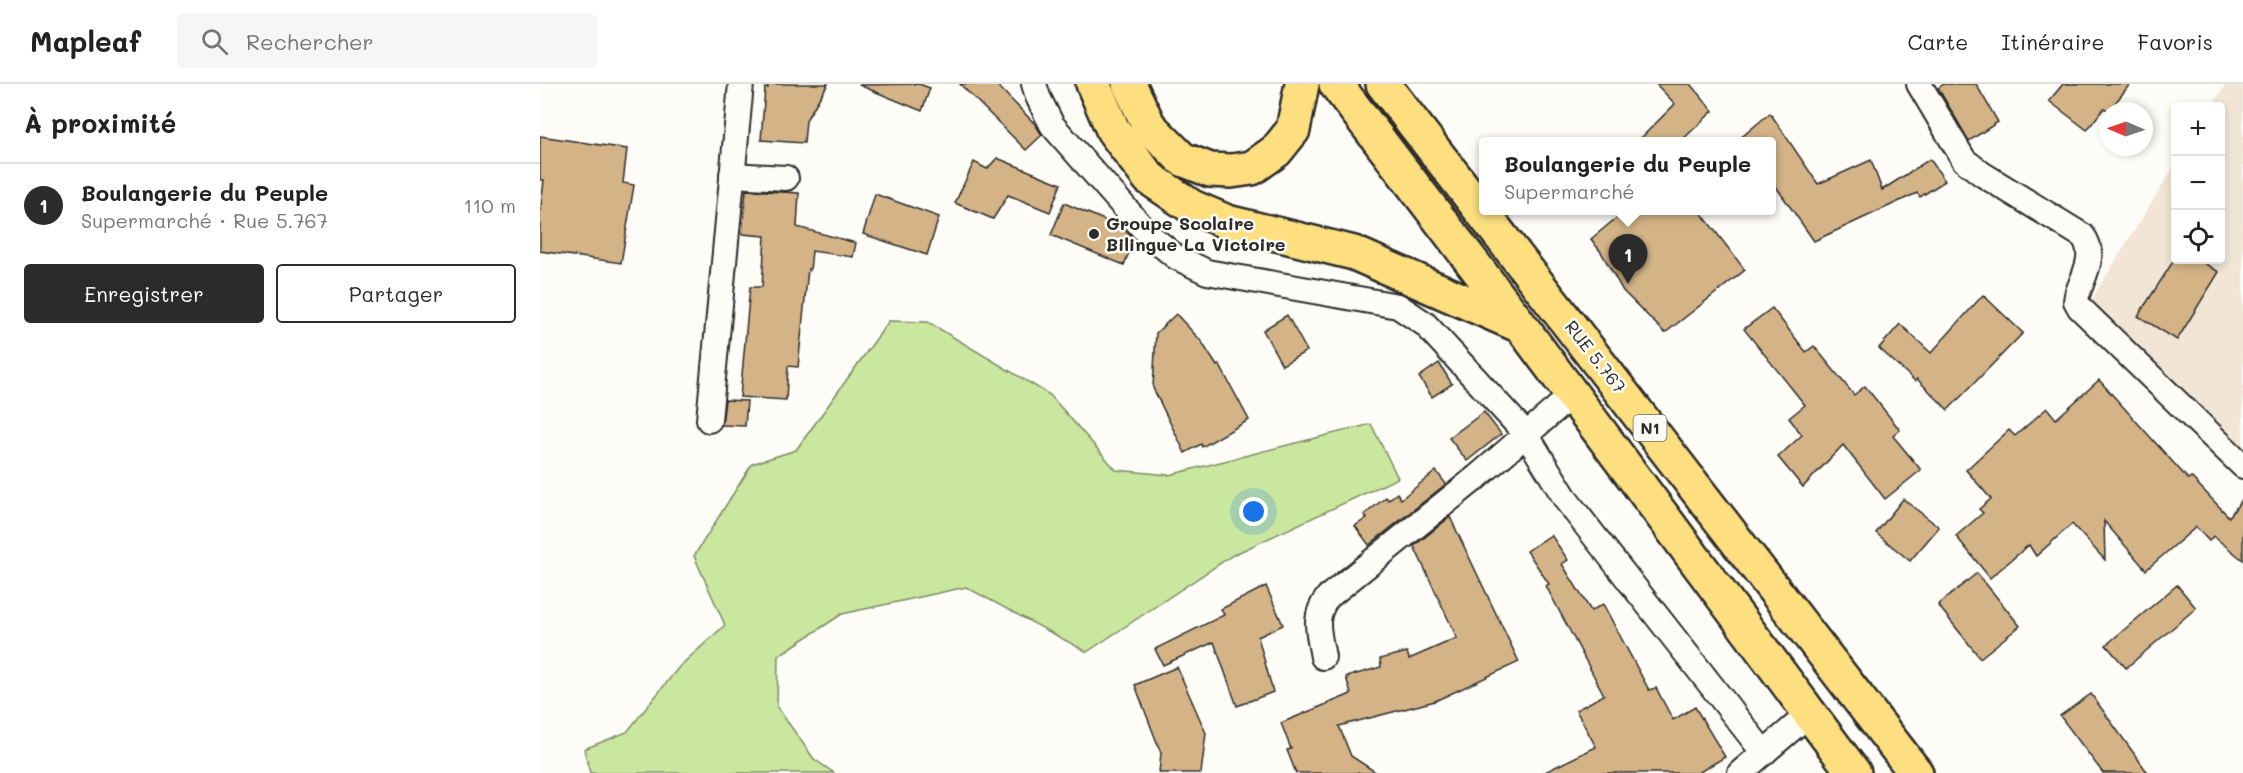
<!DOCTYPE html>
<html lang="fr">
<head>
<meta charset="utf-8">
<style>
  :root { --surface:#fff; --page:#f6f6f6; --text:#222; --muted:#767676; --line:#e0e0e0; --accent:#2b2b2b }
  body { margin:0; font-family:Mali,sans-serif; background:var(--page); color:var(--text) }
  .controls { position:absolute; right:18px; top:18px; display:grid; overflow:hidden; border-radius:6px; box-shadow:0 3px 9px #0003 }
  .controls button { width:54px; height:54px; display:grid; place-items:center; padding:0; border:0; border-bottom:2px solid var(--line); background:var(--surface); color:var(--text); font:30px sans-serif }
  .compass { position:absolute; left:1559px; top:18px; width:54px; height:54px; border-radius:50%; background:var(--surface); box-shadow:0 3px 9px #0003; rotate:272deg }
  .you { position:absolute; left:714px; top:428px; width:21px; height:21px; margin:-15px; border:4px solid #fff; border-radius:50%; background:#1a73e8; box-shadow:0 0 0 9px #1a73e833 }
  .badge { display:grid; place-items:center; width:39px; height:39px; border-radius:50%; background:var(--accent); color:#fff; font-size:20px; font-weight:700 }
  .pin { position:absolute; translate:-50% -50px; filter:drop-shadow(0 2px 3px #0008) }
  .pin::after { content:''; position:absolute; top:32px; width:21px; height:18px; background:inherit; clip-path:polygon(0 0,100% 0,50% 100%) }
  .popup { position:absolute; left:939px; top:53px; width:297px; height:78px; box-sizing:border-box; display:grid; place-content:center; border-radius:6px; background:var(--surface); filter:drop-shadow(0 2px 4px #0005); font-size:20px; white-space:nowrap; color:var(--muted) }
  .popup b { font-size:22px; color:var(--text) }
  .popup::after { content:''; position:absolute; left:50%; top:100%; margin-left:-12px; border:12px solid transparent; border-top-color:var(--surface) }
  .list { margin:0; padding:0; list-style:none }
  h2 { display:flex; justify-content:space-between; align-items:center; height:78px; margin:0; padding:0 24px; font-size:26px }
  h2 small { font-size:20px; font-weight:400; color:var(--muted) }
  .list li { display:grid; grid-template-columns:39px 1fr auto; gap:18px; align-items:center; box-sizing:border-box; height:84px; padding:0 24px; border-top:2px solid var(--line) }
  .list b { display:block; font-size:22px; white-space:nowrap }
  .list p { margin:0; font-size:20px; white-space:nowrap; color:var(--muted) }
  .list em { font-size:20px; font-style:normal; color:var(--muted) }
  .actions { display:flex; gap:12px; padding:18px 24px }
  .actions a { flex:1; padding:14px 0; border:2px solid var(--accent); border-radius:6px; text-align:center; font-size:21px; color:var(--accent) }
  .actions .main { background:var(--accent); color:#fff }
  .icon { flex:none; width:33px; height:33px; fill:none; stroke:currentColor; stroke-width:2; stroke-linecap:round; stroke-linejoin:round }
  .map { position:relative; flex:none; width:1703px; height:689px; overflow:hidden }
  header { display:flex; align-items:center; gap:36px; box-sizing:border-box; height:84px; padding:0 30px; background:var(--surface); border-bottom:2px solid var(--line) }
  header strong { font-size:28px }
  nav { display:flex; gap:33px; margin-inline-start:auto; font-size:21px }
  .search { width:420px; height:54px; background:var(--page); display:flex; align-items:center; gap:15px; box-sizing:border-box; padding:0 21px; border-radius:6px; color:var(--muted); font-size:22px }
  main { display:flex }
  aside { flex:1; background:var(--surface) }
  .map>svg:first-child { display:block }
</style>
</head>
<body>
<header>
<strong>Mapleaf</strong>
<div class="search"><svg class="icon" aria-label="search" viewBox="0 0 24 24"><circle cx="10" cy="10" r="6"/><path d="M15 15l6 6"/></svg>Rechercher</div>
<nav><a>Carte</a><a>Itinéraire</a><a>Favoris</a></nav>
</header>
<main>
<aside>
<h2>À proximité<small></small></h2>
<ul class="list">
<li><span class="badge">1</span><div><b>Boulangerie du Peuple</b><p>Supermarché · Rue 5.767</p></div><em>110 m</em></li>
</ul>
<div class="actions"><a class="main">Enregistrer</a><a>Partager</a></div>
</aside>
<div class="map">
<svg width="1703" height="689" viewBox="0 0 1703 689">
  <rect width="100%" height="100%" fill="#fdfcf7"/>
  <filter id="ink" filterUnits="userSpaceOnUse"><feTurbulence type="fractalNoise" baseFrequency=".0167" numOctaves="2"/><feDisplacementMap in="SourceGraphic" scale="12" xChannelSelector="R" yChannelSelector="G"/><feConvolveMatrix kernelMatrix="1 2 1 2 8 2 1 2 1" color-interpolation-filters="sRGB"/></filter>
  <g filter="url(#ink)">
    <path fill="#f1e6d5" d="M1686,0H1703V369L1548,221L1635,81L1636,176H1680V22H1672Z"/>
    <path fill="#c9e79e" stroke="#7a8964" stroke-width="1.5" d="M349,237L388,238L510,311L576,386L629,391L831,340L858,394L693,471L547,568L426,503L302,530L238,572L237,623L274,675L294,689H50L44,665L87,648L139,583L185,541L154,472L212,380L256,366Z"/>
    <g fill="#d4b487" stroke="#2b2b2b" stroke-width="1.5">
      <path d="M228,0H288L266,36L264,59L221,56L225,4H228Z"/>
      <path d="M379,0L390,4L382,27L319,1Z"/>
      <path d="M420,0H456L495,40L502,51L486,66Z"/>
      <path d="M1116,0H1150L1173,27L1141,57H1098L1135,20Z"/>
      <path d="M1404,0H1436L1458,38L1429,57L1398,4Z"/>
      <path d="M1523,0H1590L1569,27L1564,24L1547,46L1509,17Z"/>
      <path d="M1230,29L1278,100L1331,76L1342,106L1390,75L1405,97L1380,113L1377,109L1274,157L1232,97V57H1197Z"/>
      <path d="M0,52L87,65L83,99L94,101L81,179L0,167V132L4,96H0Z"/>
      <path d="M457,74L521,100L510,128L468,111L453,135L415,119L434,78L447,85Z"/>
      <path d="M206,106L259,109L257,143L316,159L313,173L272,167L270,186L268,185L258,283L248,282L246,316L200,313L210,203H222L225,152L202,150Z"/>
      <path d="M335,110L399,133L387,171L323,150Z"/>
      <path d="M524,119L583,144L594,156L584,181L511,151Z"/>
      <path d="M1086,126H1159L1205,186L1125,249L1083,207L1061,168L1051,155Z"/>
      <path d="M1634,176H1659L1679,188L1637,256L1598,232Z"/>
      <path d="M1443,211L1483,249L1408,326L1377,295L1375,297L1339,264L1360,240L1391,269Z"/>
      <path d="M1232,224L1266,268L1274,262L1314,311L1325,302L1360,346L1353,352L1381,386L1345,415L1303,361L1263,403L1238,373L1262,351L1249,334L1265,321L1204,245Z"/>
      <path d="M636,230L661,257L677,282L679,280L709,336L662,363L661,360L645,369L613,304L616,249Z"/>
      <path d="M747,231L767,267L742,281L723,246Z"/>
      <path d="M899,279L912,300L892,313L879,293Z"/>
      <path d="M1559,296L1648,395L1651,393L1689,433L1703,414V476L1673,452L1669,457L1656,443L1606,486L1564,437L1565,476L1532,440L1496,472L1489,461L1450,494L1416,452L1443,429L1439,425L1451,415L1426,386L1469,346L1475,352L1507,324L1516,335Z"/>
      <path d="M185,316L207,317L205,342L182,341Z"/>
      <path d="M944,328L961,350L927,377L909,354Z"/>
      <path d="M896,387L906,400L829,461L815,442L827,434L824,431L846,413L848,416L857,409L861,415Z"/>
      <path d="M1363,415L1399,443L1370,477L1336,449Z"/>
      <path d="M910,433L979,578L895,617L799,642L811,672L837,689H756L747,666L751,665L741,639L811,610L806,593L841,583L840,575L867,568L869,575L917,554L874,462Z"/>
      <path d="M1011,451L1028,476L1022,480L1051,527L1063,520L1109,606L1116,604L1133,636L1155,623L1185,673L1158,689H1003L1056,663L1036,626L1064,611L1006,502L1009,500L987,467Z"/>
      <path d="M1437,489L1480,542L1440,574L1398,521Z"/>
      <path d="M1637,501L1656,524L1586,584L1566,561Z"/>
      <path d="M726,502L743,541L718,553L733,608L697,622L674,558L623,581L615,565L684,531L681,525Z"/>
      <path d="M637,583L666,649L661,689H619L621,669L595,601Z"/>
      <path d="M1551,610L1608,689H1563L1520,632Z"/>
    </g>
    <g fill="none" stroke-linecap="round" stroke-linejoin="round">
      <g stroke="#2b2b2b" stroke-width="28">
        <g id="street">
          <path d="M494,0L498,13L512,41L609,151L636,173L667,188L858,222L885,240L986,350L1027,417L1224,669"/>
          <path d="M1379,0L1424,76L1442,90L1543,152C1557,171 1544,190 1537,211L1536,217L1540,224L1703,382"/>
          <path d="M192,91L246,94"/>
          <path d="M169,336L201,0"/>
          <path d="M783,573C779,549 772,533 788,513L937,393L1032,311"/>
          <path d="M1200,689L1269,630"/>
        </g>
      </g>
      <g stroke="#2b2b2b" stroke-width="38">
        <g id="highway">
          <path d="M553,0L573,46L609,94L652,123L687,138L814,169L976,240"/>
          <path d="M589,0L609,42L642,75L670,86L691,87L712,84L736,67L753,46L762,0"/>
          <path d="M796,0L981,242L1314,689"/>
          <path d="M843,0L1376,689"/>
        </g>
      </g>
      <use href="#street" stroke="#fdfcf7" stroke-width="24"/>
      <use href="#highway" stroke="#fddf80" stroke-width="33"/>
    </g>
  </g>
  <circle fill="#2b2b2b" stroke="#fdfcf7" stroke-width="2" cx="554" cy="150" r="6"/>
  <g text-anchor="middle" stroke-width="5" stroke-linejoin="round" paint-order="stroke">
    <rect fill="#fdfcf7" stroke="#6a6a68" stroke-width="1.5" x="1093.5" y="331" width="33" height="26" rx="4.5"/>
    <g font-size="16" font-weight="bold" fill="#2b2b2b">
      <text x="1110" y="350">N1</text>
    </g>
    <g font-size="18" font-weight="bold" fill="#2b2b2b" stroke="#fdfcf7" text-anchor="start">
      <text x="566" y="146">Groupe Scolaire<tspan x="566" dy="21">Bilingue La Victoire</tspan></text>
    </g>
    <g font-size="18" fill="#2b2b2b" stroke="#fdfcf7">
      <text transform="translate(1055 273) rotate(52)" y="6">RUE 5.767</text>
    </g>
  </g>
</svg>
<div class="controls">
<button>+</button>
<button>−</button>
<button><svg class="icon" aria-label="locate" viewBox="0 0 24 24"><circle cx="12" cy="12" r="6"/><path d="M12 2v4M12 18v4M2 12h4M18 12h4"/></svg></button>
</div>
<svg class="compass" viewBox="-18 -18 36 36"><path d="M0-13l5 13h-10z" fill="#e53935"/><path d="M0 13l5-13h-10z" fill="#767676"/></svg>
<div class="you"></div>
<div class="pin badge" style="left:1088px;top:200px">1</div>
<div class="popup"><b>Boulangerie du Peuple</b>Supermarché</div>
</div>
</main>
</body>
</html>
